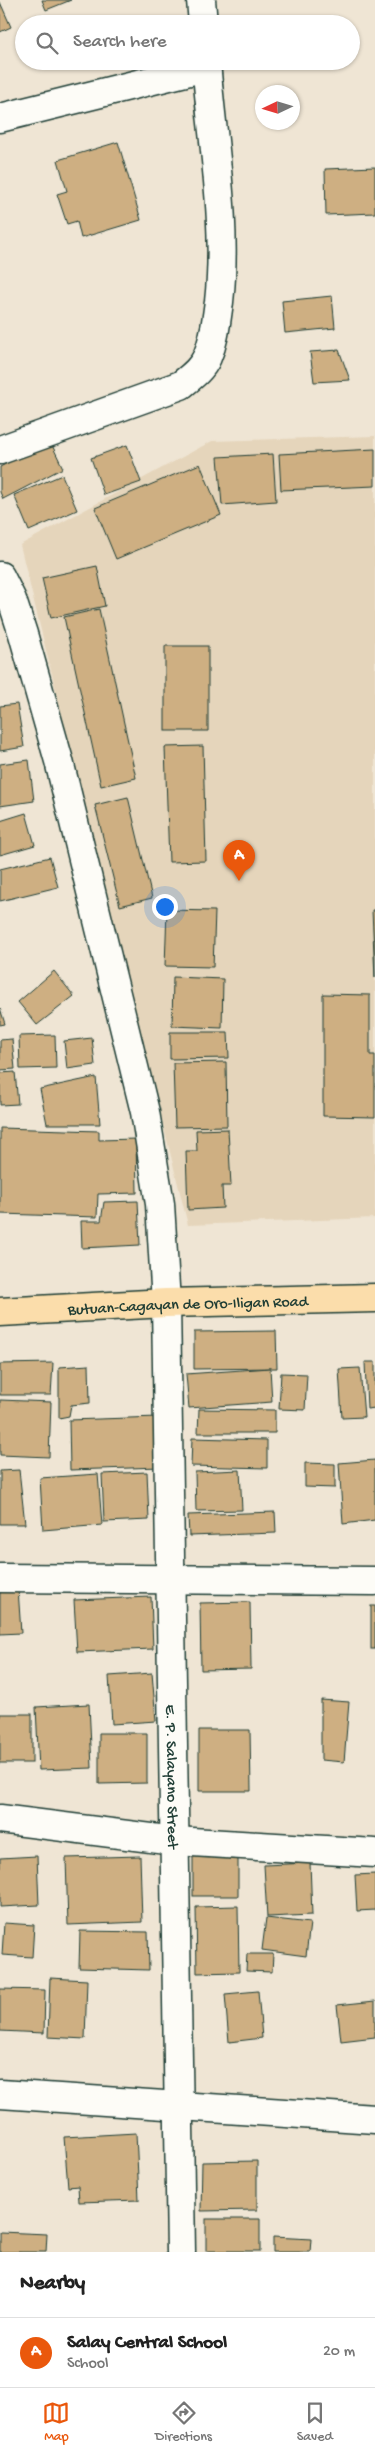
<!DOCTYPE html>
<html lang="en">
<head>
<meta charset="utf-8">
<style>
  :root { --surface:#fff; --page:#f6f6f6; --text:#222; --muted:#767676; --line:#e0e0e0; --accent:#ea580c }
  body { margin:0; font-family:"Gochi Hand",sans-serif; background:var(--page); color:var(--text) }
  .compass { position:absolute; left:255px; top:85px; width:45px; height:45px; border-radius:50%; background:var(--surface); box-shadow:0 1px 4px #0004; rotate:266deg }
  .you { position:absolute; left:164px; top:906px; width:18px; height:18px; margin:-12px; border:4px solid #fff; border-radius:50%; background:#1a73e8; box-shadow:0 0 0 8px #1a73e833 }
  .badge { display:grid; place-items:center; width:32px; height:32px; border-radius:50%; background:var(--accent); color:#fff; font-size:16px; font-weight:700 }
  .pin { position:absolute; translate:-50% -41px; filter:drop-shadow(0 1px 2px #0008) }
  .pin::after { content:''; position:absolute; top:26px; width:18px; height:15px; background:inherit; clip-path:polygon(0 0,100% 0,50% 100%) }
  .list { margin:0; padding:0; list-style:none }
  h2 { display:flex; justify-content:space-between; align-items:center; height:65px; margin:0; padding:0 20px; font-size:21px }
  h2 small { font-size:16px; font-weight:400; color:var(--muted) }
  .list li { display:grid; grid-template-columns:32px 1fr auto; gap:15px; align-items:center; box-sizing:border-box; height:70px; padding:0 20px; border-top:1px solid var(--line) }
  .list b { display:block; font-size:19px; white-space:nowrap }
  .list p { margin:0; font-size:16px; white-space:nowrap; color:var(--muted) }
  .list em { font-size:16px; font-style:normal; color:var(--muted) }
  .icon { flex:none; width:28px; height:28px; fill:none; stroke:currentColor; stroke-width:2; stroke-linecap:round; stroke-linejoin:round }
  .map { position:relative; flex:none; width:375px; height:2252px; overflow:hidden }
  .search { position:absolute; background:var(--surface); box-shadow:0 1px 4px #0004; left:15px; right:15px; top:15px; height:55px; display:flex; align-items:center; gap:12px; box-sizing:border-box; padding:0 18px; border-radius:28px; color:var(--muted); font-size:19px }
  .sheet { height:135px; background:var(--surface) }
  nav { display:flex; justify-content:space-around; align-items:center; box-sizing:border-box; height:70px; border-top:1px solid var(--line); background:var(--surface); font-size:14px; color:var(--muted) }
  nav a { display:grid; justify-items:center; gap:2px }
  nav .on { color:var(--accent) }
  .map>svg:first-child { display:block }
</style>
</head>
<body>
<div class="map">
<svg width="375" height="2252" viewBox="0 0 375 2252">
  <rect width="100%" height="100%" fill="#efe5d4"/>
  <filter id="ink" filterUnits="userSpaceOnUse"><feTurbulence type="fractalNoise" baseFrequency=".02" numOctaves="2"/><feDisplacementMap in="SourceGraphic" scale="10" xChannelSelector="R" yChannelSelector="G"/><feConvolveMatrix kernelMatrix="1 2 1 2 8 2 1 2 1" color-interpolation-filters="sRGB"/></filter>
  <g filter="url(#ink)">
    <path fill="#e5d5bb" d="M375,436V1218L188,1225L20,545L212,441Z"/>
    <g fill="#ceaf82" stroke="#1f3d34">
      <path d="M42,0H71L46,10Z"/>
      <path d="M0,2L11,27L0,32Z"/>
      <path d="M118,142L141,220L81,238L77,221L67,224L57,194L67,191L58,160Z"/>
      <path d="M375,167V213L326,215L325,169Z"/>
      <path d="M332,296L335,328L285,333L282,301Z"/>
      <path d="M339,350L350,380L314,382L310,352Z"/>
      <path d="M50,441L63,468L3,499L0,492V467Z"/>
      <path d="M127,445L141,482L104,495L91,458Z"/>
      <path d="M375,449V486L281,490L279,454Z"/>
      <path d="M273,454L276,501L222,505L218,457Z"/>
      <path d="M200,464L221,515L116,559L95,508Z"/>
      <path d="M62,475L77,510L29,531L14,495Z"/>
      <path d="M97,566L105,606L51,618L42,578Z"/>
      <path d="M99,609L136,778L101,786L64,617Z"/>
      <rect x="165" y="646" width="43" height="85"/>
      <path d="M17,704L24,747L0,751V706Z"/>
      <path d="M203,746L206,861L169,862L165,747Z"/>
      <path d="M29,760L34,801L0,806V764Z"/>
      <path d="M128,797L152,898L120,906L95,805Z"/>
      <path d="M26,813L35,845L0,855V821Z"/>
      <path d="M50,857L58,887L0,901V869Z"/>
      <path d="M167,910L215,911L213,967L165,966Z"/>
      <path d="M372,910H375V978Z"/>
      <path d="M54,971L74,996L37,1025L18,1002Z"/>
      <path d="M173,977L223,979L222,1028L172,1026Z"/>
      <path d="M323,994L370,995V1055H375V1117L323,1116Z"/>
      <path d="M0,1008L5,1024L0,1025Z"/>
      <path d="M170,1032H228L229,1058L170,1059Z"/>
      <path d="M55,1035L56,1068L20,1069L19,1036Z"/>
      <path d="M92,1038L95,1065L67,1069L64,1041Z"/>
      <path d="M12,1039L15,1069L0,1070V1040Z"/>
      <path d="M226,1062L227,1126L175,1127L173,1063Z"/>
      <path d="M15,1072L18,1104L0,1105V1073Z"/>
      <path d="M96,1077L100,1124H47L40,1089Z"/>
      <path d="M0,1128L99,1131V1140L136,1139L137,1193L98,1194L97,1217L0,1214Z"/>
      <path d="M228,1129L231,1186H222L223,1208L188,1210L186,1151H197L196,1130Z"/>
      <path d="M138,1201L140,1245L82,1248L81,1221H101L104,1202Z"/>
      <path d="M276,1331L277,1368L194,1369V1332Z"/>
      <path d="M365,1362H375V1408L367,1409Z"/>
      <path d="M53,1363L51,1395H0V1364Z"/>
      <path d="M89,1365L90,1403L71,1405L69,1416L59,1418V1367Z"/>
      <path d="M270,1368L272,1402L189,1408L186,1374Z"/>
      <path d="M360,1368L364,1417L342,1418L339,1369Z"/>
      <path d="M281,1373L307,1374L305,1410L279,1409Z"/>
      <path d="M0,1400L51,1402L49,1457L0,1455Z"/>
      <path d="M199,1409L275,1410V1433H198Z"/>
      <path d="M159,1417L160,1467L70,1470L69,1420Z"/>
      <path d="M192,1438L267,1440V1468L191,1466Z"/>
      <path d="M375,1460V1520L343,1524L339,1463Z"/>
      <path d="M305,1463L335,1464V1488L305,1487Z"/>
      <path d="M19,1470L25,1524H0V1471Z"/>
      <path d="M240,1470L242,1510L196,1511L195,1472Z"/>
      <path d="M147,1472L149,1520L104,1522L102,1474Z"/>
      <path d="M98,1474L102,1525L43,1530L40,1478Z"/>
      <path d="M275,1512L276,1533L189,1536L188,1515Z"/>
      <path d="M18,1589L21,1633L0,1634V1591Z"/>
      <path d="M151,1597L153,1649L77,1652L74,1600Z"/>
      <path d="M250,1602L251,1669L201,1670L200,1603Z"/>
      <rect x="371" y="1606" width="4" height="43"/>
      <path d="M152,1673L156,1721L112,1724L109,1676Z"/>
      <path d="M321,1700L349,1702L344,1762L321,1760Z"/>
      <path d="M89,1704L92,1768L39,1770L36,1707Z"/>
      <rect x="0" y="1714" width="32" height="49"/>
      <path d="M199,1730H250L251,1791H199Z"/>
      <path d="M99,1733H147V1783L99,1784Z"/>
      <path d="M37,1856L39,1905L0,1907V1858Z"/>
      <path d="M140,1856L142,1922L68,1925L66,1858Z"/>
      <rect x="193" y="1856" width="45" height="40"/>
      <path d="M310,1863L312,1915L267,1917L264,1865Z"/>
      <path d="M375,1874V1910L357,1911L355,1875Z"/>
      <path d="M238,1906L239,1972L197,1973L196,1907Z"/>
      <path d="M266,1918L310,1923L306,1956L262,1950Z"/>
      <path d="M4,1923L34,1925L32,1957L2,1955Z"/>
      <path d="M80,1931L148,1932L149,1970L79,1968Z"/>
      <path d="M247,1954H273L272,1972L246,1971Z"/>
      <path d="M50,1978L87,1980L85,2039L48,2037Z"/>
      <path d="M0,1989L45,1990L44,2033L0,2031Z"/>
      <path d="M258,1991L262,2038L229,2042L225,1994Z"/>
      <path d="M375,2001V2037L341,2041L337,2005Z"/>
      <path d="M136,2133L139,2200L79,2202L78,2186L68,2187L64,2137Z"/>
      <path d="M257,2161V2210L201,2211L202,2162Z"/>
      <rect x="206" y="2219" width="54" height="32"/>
      <path d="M0,2232L47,2234L46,2252H0Z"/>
      <path d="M273,2237L311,2239L310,2252H273Z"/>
    </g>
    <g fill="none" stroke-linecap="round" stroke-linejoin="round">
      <g stroke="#1f3d34" stroke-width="31">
        <g id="minor">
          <path d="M201,0L203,24"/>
          <path d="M0,118L206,67"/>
          <path d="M0,450L181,385C191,377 202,369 207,357C215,339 216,321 219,302C228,221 212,141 206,61"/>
          <path id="s1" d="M0,576L12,600L23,634L59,761L145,1112L160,1204L166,1303L181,2252"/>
          <path d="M0,1578L375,1581"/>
          <path d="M0,1819L175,1841L375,1853"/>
          <path d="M0,2094L375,2119"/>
        </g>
      </g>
      <g stroke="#1f3d34" stroke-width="31">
        <g id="highway">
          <path id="s2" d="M0,1312L166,1303L375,1298"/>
        </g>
      </g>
      <use href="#minor" stroke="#fdfcf7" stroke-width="28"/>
      <use href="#highway" stroke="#fbddab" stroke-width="28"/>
    </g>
  </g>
  <g text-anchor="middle" stroke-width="5" stroke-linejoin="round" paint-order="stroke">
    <g font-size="16" fill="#1f3d34" stroke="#fdfcf7">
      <text dy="6" stroke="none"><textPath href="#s2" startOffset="188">Butuan-Cagayan de Oro-Iligan Road</textPath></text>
      <text dy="6" stroke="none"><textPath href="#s1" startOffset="1222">E. P. Salayano Street</textPath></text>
    </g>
  </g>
</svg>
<svg class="compass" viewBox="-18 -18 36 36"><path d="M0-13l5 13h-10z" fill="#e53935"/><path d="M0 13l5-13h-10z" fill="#767676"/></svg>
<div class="you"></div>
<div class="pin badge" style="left:239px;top:881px">A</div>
<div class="search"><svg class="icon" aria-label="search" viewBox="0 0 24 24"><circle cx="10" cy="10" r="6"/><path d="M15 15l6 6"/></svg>Search here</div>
</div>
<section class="sheet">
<h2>Nearby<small></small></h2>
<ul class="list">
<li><span class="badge">A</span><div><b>Salay Central School</b><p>School</p></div><em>20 m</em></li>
</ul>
</section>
<nav>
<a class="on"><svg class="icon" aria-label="map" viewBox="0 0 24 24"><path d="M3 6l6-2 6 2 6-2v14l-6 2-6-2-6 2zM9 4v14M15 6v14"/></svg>Map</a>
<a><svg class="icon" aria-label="directions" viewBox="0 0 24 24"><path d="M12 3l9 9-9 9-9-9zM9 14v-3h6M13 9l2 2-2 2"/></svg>Directions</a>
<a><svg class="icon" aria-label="saved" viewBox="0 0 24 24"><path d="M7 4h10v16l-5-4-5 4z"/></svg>Saved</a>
</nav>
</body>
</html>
